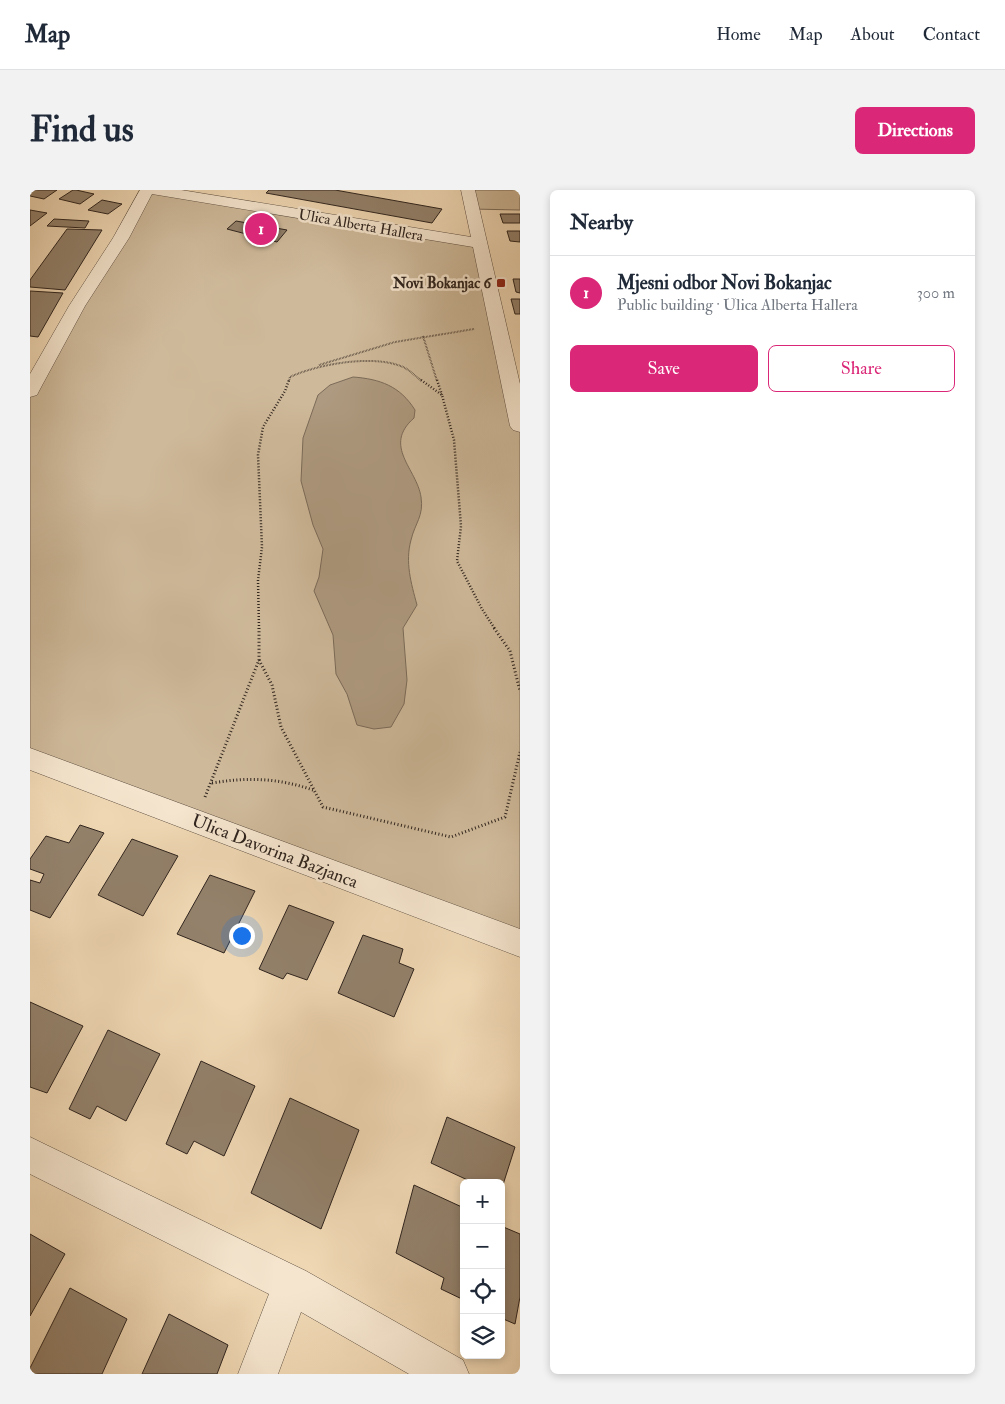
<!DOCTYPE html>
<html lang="en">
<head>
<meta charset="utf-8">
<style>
  :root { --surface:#fff; --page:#f2f2f3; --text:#1f2937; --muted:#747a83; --line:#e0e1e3; --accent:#db2777 }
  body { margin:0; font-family:"IM FELL Double Pica",serif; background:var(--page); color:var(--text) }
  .controls { position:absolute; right:15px; bottom:15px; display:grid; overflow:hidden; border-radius:8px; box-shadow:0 2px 8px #0003 }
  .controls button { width:45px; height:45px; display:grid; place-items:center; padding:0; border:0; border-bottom:1px solid var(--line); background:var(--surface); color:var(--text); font:25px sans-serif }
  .you { position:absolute; left:211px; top:745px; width:18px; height:18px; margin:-12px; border:4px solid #fff; border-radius:50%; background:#1a73e8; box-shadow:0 0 0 8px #1a73e833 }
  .badge { display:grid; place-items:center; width:32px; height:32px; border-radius:50%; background:var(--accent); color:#fff; font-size:16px; font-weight:700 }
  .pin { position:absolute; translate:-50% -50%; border:2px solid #fff; box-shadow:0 1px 5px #0006 }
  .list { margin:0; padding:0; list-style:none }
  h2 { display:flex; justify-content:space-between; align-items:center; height:65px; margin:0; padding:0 20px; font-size:21px }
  h2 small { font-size:16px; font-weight:400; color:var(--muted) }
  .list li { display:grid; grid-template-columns:32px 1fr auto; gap:15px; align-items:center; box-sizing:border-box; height:75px; padding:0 20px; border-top:1px solid var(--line) }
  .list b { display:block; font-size:19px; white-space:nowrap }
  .list p { margin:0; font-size:16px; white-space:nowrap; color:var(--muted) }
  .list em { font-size:16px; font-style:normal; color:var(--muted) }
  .actions { display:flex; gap:10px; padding:15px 20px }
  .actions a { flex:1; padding:11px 0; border:1px solid var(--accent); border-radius:8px; text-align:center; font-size:18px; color:var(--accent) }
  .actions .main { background:var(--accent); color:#fff }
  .icon { flex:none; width:28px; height:28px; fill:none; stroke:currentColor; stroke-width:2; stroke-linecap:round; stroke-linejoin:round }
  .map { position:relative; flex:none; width:490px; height:1184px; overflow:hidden; border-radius:8px }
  header { display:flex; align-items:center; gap:30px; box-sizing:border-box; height:70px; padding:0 25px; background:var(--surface); border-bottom:1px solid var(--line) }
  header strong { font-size:24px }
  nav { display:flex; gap:28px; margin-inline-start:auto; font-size:18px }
  .intro { display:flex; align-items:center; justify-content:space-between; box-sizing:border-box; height:120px; padding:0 30px }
  h1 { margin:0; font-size:35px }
  .button { padding:12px 22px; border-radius:8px; background:var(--accent); color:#fff; font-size:18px; font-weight:700 }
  main { display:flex; gap:30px; padding:0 30px }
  aside { flex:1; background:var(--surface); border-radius:8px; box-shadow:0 2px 8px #0003 }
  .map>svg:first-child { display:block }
</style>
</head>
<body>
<header>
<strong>Map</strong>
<nav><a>Home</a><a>Map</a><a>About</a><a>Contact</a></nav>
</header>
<div class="intro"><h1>Find us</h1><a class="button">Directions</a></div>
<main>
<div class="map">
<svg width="490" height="1184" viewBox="0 0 490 1184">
  <rect width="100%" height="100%" fill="#efd7b3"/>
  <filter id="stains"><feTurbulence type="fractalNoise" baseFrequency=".004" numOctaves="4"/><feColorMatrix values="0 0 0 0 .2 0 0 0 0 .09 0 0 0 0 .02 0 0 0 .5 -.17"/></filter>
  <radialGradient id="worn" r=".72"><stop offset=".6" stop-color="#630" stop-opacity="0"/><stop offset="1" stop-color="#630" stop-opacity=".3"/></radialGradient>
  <g fill="#ceb99a" stroke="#7e6e5c">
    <path d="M117,0L449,53L490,236V753L0,569V201Z"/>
    <path d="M438,0H490V20L441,19Z"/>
  </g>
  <path fill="#ae9a80" stroke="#7b6b59" d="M323,187C350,189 370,196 385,220L384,228C352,256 387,279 391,307C394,326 385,333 381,350C375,372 381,393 387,415L373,438L377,490L374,514L361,537L344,539L327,535L317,504L306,484L303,445L284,401L289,387L293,359L283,335L271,291L273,248L288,205L300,195Z"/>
  <g fill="#93816b" stroke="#2f241e">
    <path d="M27,0L14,9L0,6L1,0Z"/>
    <path d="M43,0H46L64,4L50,14L29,9Z"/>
    <path d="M239,0H305L412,19L402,33L236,3Z"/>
    <path d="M72,10L92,14L78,24L58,20Z"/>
    <path d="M0,20L17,23L0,36Z"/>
    <path d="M470,24H490V33H473Z"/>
    <path d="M24,29L59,31L55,38L17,36Z"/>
    <path d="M206,31L257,40L247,52L197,39Z"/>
    <path d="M37,39L72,40L35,100L0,97V90Z"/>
    <path d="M477,41H490V52L480,51Z"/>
    <path d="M483,89H490V103L486,102Z"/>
    <path d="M0,101L33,103L8,147L0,146Z"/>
    <path d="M481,109H490V124H485Z"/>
    <path d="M50,635L74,643L20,728L0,720V690L10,693L14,684L0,679V669L16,646L39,653Z"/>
    <path d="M102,649L148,666L113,726L68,705Z"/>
    <path d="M180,685L225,701L194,763L147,744Z"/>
    <path d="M259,715L304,732L277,790L257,783L253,789L229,779Z"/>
    <path d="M333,745L373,759L369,773L384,779L364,827L308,803Z"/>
    <path d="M0,812L53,836L17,903L0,897Z"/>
    <path d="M78,840L130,864L96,931L67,916L60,929L39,919Z"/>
    <path d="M171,871L225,896L194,966L164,951L157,964L136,954Z"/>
    <path d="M260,908L329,940L291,1039L221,1003Z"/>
    <path d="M417,927L485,957L471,1001V993H444L401,973Z"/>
    <path d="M384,995L434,1018V1110L411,1099L414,1088L366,1063Z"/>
    <path d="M471,1036L490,1044V1107L485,1134L471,1128Z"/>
    <path d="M0,1044L35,1064L0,1126Z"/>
    <path d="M40,1098L97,1129L72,1184H0V1178Z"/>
    <path d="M139,1124L198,1155L187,1184H112Z"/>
  </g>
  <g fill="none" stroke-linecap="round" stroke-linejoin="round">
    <g stroke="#5f5143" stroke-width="1">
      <g id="street">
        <path d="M110,0H151L441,47L431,0H445L490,194V242L483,240L480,236L443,57L122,4L99,48L55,116L9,201L7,205L0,207V184L39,116L83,48Z"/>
        <path d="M0,558L490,739V767L0,580Z"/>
        <path d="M0,947L276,1081L433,1170L439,1184H379L271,1122L248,1184H208L239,1104L0,984Z"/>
      </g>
    </g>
    <g stroke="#2f241e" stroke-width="2" stroke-dasharray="0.5 1" stroke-linecap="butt">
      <path d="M393,146L407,191"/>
      <path d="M289,175L365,152L444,139"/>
      <path d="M259,191L260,187C288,174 344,164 373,177C380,180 386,187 392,191"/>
    </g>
    <g stroke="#2f241e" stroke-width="2.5" stroke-dasharray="1 2" stroke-linecap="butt">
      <path d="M391,190L412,205L424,250L431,336L427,371L452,419L465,439"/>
      <path d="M407,190L412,205"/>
      <path d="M229,439L228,390L232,357L228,265L233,237L255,201L259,190"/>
    </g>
    <g stroke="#2f241e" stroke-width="3" stroke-dasharray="1 2.5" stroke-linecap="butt">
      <path d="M464,438L480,461L490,501"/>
      <path d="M229,470L242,495L251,537L293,617L421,647L475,627L490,562"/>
      <path d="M182,593C218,587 248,588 283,600"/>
      <path d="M175,607L229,470V438"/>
    </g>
    <use href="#street" fill="#f5e5ce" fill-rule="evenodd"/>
  </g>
  <rect fill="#8f2418" stroke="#f5e5ce" stroke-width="2" x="466" y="88" width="10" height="10" rx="2.5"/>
  <g text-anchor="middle" stroke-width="5" stroke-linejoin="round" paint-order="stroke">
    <g font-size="15" fill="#2f241e" stroke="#f5e5ce">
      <text transform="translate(331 35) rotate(10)" y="5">Ulica Alberta Hallera</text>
    </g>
    <g font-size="15" font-weight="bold" fill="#2f241e" stroke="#f5e5ce" text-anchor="end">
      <text x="461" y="98">Novi Bokanjac 6</text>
    </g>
    <g font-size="18" fill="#2f241e" stroke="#f5e5ce">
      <text transform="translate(245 661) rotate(21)" y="6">Ulica Davorina Bazjanca</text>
    </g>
  </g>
  <rect width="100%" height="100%" filter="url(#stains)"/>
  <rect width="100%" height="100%" fill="url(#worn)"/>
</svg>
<div class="controls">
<button>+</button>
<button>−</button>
<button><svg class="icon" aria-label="locate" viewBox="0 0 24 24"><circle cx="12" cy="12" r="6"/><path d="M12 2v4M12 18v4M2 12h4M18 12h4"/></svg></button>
<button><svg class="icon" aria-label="layers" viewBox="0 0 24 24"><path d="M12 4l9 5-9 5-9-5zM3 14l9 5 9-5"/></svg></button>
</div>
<div class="you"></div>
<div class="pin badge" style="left:231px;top:39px">1</div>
</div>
<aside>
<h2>Nearby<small></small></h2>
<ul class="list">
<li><span class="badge">1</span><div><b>Mjesni odbor Novi Bokanjac</b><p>Public building · Ulica Alberta Hallera</p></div><em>300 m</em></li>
</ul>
<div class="actions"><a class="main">Save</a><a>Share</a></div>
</aside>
</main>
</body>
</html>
